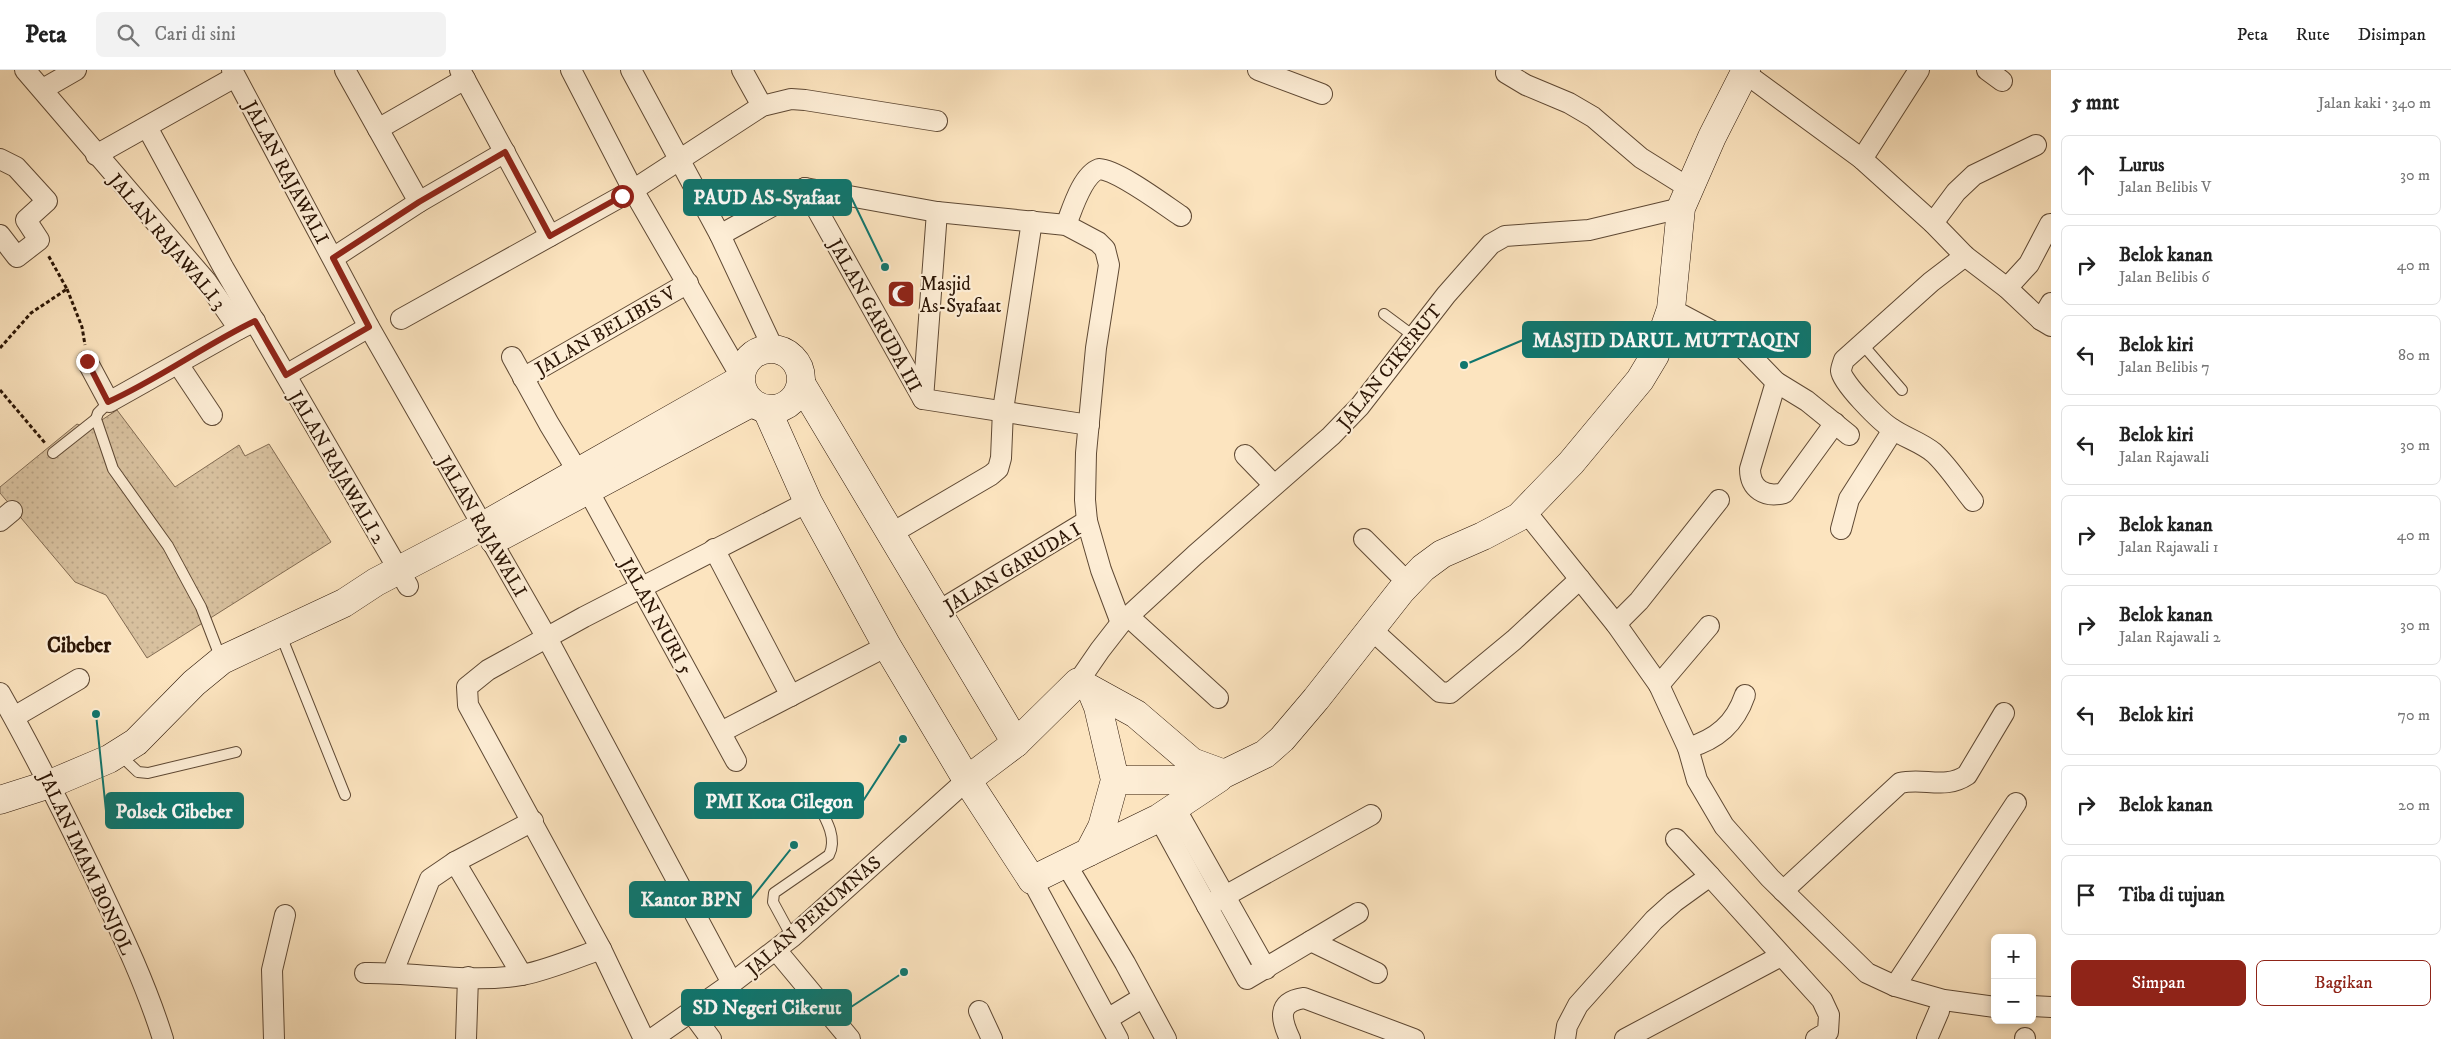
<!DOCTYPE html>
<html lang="id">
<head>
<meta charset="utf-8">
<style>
  :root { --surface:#fff; --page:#f2f2f2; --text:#222; --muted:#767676; --line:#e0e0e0; --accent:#8f2418 }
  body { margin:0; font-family:"IM FELL DW Pica",serif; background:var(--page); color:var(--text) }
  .controls { position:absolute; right:15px; bottom:15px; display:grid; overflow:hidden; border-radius:8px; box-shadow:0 2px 8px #0003 }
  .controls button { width:45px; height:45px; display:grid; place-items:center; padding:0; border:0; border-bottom:1px solid var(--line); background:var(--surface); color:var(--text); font:25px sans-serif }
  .stop { position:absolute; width:15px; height:15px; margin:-11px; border:4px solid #8f2418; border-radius:50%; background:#fff }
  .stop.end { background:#8f2418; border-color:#fff; box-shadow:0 1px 5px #0008 }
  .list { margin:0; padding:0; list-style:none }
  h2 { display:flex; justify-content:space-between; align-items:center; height:65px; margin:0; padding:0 20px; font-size:21px }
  h2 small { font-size:16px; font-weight:400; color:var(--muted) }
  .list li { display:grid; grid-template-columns:32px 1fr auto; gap:15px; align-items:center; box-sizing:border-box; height:80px; margin:0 10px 10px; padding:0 10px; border:1px solid var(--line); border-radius:8px }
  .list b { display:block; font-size:19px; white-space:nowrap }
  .list p { margin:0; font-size:16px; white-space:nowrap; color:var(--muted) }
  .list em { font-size:16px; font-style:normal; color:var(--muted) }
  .actions { display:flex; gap:10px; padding:15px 20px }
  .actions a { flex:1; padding:11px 0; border:1px solid var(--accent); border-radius:8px; text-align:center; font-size:18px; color:var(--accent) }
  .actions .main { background:var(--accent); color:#fff }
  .icon { flex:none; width:28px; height:28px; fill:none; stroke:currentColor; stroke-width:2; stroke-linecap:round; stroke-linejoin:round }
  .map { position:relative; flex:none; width:2051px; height:969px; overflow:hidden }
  header { display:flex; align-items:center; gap:30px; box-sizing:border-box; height:70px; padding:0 25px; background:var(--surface); border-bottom:1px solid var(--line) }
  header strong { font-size:24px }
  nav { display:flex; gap:28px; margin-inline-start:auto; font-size:18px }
  .search { width:350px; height:45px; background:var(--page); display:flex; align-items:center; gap:12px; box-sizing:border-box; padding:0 18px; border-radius:8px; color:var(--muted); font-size:19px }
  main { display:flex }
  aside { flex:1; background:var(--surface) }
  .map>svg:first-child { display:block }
</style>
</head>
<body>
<header>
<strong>Peta</strong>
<div class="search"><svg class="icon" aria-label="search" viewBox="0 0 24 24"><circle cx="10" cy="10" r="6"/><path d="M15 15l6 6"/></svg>Cari di sini</div>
<nav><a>Peta</a><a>Rute</a><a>Disimpan</a></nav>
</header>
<main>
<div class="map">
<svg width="2051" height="969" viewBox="0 0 2051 969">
  <defs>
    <pattern id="green-dots" width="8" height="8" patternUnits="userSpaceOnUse" patternTransform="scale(1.25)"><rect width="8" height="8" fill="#d8c19f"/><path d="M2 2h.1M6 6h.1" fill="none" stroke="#baa587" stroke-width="1.8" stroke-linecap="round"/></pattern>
  </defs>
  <rect width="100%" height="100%" fill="#fce4bf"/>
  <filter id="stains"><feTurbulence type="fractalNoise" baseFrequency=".004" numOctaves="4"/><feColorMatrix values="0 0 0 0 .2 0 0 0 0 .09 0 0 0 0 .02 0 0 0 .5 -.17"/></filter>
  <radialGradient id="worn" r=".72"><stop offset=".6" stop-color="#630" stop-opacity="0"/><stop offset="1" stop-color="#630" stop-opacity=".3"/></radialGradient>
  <path fill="url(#green-dots)" stroke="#826b52" d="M117,340L175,417L239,375L245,386L269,374L331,472L147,588L106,525L75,512L0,423V417L77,354L88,359Z"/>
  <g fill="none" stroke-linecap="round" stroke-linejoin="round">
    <g stroke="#5f4934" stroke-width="12">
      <g id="lane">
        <path d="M1384,244L1415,267"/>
        <path d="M1863,275L1902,320"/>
        <path d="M109,332L98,343L96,349L113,399L168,476L201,537L221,589"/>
        <path d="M53,383L96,349"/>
        <path d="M280,563L345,725"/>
        <path d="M119,684L138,702L148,703L236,682"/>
        <path d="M792,867L773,832L774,823L829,785C839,766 822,743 813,725"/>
      </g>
    </g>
    <g stroke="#5f4934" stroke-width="22">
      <g id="street">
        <path d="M25,0L206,211L239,259L255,251"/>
        <path d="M232,0L369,257L547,568L732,913"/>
        <path d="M345,0L419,132"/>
        <path d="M460,0L550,166"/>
        <path d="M571,0L633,120L740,305"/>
        <path d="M631,0L720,165L773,278"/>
        <path d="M742,0L762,36"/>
        <path d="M1258,0L1322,24"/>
        <path d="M1987,0L2002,11"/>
        <path d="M1506,3L1526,15L1569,33L1593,47L1641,88L1689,118"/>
        <path d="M1745,3L1862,89L1933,153L1965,186L2007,218L2041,250L2051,256"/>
        <path d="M43,19L76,0"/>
        <path d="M147,57L223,197L408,516"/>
        <path d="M378,59L465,9"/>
        <path d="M96,85L235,7"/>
        <path d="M0,89L16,97L47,131L26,150L39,170L17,187L0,165"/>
        <path d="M1862,89L1919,0"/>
        <path d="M805,118L923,329L1089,355"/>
        <path d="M1933,153L1956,122L1974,105L2036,75"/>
        <path d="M1066,155C1072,140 1082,105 1099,99C1118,100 1163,134 1181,146"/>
        <path d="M720,165L805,118L937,142L1066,155L1098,172L1105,179L1109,195L1096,278L1086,383L1085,430L1087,451L1101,500L1121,553"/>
        <path d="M1965,186L1931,212L1844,290C1843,293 1841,298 1841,301C1842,313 1880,351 1891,358C1905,368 1921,372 1934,383C1949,397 1960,415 1973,431"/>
        <path d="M333,188L419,132L505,82"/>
        <path d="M2007,218L2029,194L2050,154"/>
        <path d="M1671,239L1733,272L1745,280L1776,312L1807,331L1849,365"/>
        <path d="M401,249L633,120L762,36L791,29L805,30L937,51"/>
        <path d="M2041,250L2051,233"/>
        <path d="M512,287L549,354L578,402L736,691"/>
        <path d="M87,291L109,332L239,259"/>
        <path d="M178,294L212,345"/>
        <path d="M286,305L369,257"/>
        <path d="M523,308L688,213"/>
        <path d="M1776,312L1750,399C1750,419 1765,428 1784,423L1835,353"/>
        <path d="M923,329L937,142"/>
        <path d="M1245,385L1274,415"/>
        <path d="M1526,442L1616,554L1659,615L1688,678L1697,710L1724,756L1770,808L1867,903L1895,916L1944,930L1995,937"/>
        <path d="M0,451L12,441"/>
        <path d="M1841,459L1849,429L1893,360"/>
        <path d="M892,463L991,405L998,399L1001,388L1003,340L1032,151"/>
        <path d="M1364,469L1408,513"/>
        <path d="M714,479L791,626"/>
        <path d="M937,542L1087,451"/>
        <path d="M1129,547L1218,628"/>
        <path d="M1616,554L1639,531L1719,430"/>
        <path d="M1372,560L1440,622L1450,623L1514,570L1580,509"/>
        <path d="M1078,612L1100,580L1121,553L1195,485L1331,366L1360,336L1446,225L1491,174L1505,166L1589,160L1681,138"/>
        <path d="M1659,615L1709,556"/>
        <path d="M0,623C33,681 63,741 92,801C118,856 145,911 163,969"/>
        <path d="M14,647L79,609"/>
        <path d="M721,662L887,576"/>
        <path d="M1688,678C1717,669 1735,654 1745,625"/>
        <path d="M1175,738L1266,899"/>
        <path d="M1159,748L1247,909L1358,843"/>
        <path d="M1676,769L1710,806"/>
        <path d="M455,792L522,905"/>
        <path d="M1066,794L1125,893L1166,969"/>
        <path d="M1032,810L1118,969"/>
        <path d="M1783,821L1900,713C1923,707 1945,720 1967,705L2004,643"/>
        <path d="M1207,836L1371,745"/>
        <path d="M1311,871L1377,903"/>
        <path d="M776,880L850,969"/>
        <path d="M393,902L430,809L455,792L533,751"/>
        <path d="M365,903C417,902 470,914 522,905C548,900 576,888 601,879"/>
        <path d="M1895,916L2016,733"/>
        <path d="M2032,936L2051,937"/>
        <path d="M979,941L992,969"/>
        <path d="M692,943L711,969"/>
        <path d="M1109,948L1142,928"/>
        <path d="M274,969L272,900L285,845"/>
        <path d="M466,969L468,907"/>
        <path d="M644,969L601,879L468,635L467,617L488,600L584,547L808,432"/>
        <path d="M652,969L732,913L792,867L967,710"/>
        <path d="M1290,969C1281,950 1276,932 1304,928L1414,969"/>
        <path d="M1565,969L1567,956L1578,935L1654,850L1674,832L1710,806L1822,930L1829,945L1828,962L1816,969"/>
        <path d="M1625,969L1781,886"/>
        <path d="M1927,969L1939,941"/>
        <path d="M2025,969V968"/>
      </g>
    </g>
    <g stroke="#2b1505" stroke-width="29">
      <g id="secondary">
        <circle cx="771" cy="309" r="30"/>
        <path d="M802,315L1016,673"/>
        <path d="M767,340L808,432L887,576L967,710L1032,810L1089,782L1102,757L1115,710L1098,637L1091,620"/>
        <path d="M494,470L751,333"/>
        <path d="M967,710L1016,673L1078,612L1136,644L1192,692L1222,703"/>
        <path d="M1115,710H1184L1224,704L1265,684L1282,669L1316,629L1401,521L1423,498L1442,484L1483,466L1519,447L1571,393L1640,310L1655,285L1671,239L1681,138L1712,67L1746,0"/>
        <path d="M0,730L50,714L109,689L136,672L194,613L222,590L344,533L376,512L483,456L740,310"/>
        <path d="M1089,782L1159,748L1219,708"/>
      </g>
    </g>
    <g stroke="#2b1505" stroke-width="3" stroke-dasharray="4 2.5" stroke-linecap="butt">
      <path d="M67,219L82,257L85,275"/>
      <path d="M0,278L31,243L67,219L48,185"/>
      <path d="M0,320L45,373"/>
    </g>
    <use href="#lane" stroke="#fdedd5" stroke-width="10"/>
    <use href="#street" stroke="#fdedd5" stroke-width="20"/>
    <use href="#secondary" stroke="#fdedd5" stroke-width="28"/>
  </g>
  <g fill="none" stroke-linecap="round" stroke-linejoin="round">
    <path stroke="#8f2418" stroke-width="6" d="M87,291L108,332C159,309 205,275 255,251L286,305L369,257L333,188L419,132L505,82L550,166L622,126"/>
  </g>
  <defs>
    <g id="mosque-square" transform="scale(1.4375)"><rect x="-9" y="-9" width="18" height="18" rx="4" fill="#8f2418" stroke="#fdedd5"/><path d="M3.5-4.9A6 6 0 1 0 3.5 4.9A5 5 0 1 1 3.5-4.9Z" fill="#fff"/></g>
  </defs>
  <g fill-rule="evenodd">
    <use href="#mosque-square" x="901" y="224"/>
  </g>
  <g text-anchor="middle" stroke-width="4.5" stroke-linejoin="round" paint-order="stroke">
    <g font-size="19" fill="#2b1505" stroke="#fdedd5">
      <text transform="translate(287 102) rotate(62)" y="7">JALAN RAJAWALI</text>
      <text transform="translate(168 171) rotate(50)" y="7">JALAN RAJAWALI 3</text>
      <text transform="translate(876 245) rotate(61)" y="7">JALAN GARUDA III</text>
      <text transform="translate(605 260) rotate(-30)" y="7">JALAN BELIBIS V</text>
      <text transform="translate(1389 296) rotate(-51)" y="7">JALAN CIKERUT</text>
      <text transform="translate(338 397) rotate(60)" y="7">JALAN RAJAWALI 2</text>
      <text transform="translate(483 456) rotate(60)" y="7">JALAN RAJAWALI</text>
      <text transform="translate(1012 497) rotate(-31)" y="7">JALAN GARUDA I</text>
      <text transform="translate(657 546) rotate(61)" y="7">JALAN NURI 5</text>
      <text transform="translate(87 793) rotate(65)" y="7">JALAN IMAM BONJOL</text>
      <text transform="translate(813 845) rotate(-41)" y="7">JALAN PERUMNAS</text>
    </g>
    <g font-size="19" fill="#2b1505" stroke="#fdedd5" text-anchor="start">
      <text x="920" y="220">Masjid<tspan x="920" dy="22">As-Syafaat</tspan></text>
    </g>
    <g font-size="21" font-weight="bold" fill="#2b1505" stroke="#fdedd5">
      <text x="79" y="582">Cibeber</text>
    </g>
  </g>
  <path fill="none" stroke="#0f766e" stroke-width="2" d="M885 197L851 127M1464 295L1523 270M903 669L863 731M96 644L106 741M794 775L751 829M904 902L851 937"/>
  <g fill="#0f766e" stroke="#fdedd5" stroke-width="2">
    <circle cx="885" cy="197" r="5"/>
    <circle cx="1464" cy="295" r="5"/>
    <circle cx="903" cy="669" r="5"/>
    <circle cx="96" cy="644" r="5"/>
    <circle cx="794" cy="775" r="5"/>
    <circle cx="904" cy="902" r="5"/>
  </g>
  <g fill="#0f766e" stroke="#0f766e" stroke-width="2">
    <rect x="684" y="110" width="167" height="35" rx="5"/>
    <rect x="1523" y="252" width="287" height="35" rx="5"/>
    <rect x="695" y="713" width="168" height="35" rx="5"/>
    <rect x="106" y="723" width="137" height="35" rx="5"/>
    <rect x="630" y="812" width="121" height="35" rx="5"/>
    <rect x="682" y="920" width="169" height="35" rx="5"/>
  </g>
  <g font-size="20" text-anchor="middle" font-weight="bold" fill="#fff">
    <text x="767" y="134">PAUD AS-Syafaat</text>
    <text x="1666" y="277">MASJID DARUL MUTTAQIN</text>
    <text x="779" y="738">PMI Kota Cilegon</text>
    <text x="174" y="748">Polsek Cibeber</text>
    <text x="691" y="836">Kantor BPN</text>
    <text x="767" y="944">SD Negeri Cikerut</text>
  </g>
  <rect width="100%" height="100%" filter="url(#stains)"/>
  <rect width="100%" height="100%" fill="url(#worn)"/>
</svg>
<div class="controls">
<button>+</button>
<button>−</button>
</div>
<div class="stop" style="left:622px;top:126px"></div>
<div class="stop end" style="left:87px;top:291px"></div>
</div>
<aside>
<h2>5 mnt<small>Jalan kaki · 340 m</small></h2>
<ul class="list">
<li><svg class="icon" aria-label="ahead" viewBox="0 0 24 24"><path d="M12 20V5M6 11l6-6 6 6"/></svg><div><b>Lurus</b><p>Jalan Belibis V</p></div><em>30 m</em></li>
<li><svg class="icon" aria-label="right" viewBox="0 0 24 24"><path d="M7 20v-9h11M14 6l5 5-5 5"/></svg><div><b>Belok kanan</b><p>Jalan Belibis 6</p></div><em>40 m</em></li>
<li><svg class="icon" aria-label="left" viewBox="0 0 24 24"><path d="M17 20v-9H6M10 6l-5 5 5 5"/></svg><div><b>Belok kiri</b><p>Jalan Belibis 7</p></div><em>80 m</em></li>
<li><svg class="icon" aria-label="left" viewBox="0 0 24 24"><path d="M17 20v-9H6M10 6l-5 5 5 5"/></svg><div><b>Belok kiri</b><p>Jalan Rajawali</p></div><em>30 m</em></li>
<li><svg class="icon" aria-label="right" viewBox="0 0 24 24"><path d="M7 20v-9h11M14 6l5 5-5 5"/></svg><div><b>Belok kanan</b><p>Jalan Rajawali 1</p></div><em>40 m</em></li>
<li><svg class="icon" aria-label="right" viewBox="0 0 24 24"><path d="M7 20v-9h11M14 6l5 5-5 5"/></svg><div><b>Belok kanan</b><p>Jalan Rajawali 2</p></div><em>30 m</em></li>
<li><svg class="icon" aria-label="left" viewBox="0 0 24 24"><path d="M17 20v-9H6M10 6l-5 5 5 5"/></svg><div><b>Belok kiri</b></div><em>70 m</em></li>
<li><svg class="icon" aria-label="right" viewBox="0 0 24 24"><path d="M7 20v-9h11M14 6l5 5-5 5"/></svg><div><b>Belok kanan</b></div><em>20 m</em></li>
<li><svg class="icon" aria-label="arrive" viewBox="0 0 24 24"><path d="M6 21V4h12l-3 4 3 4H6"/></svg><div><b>Tiba di tujuan</b></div></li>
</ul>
<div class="actions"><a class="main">Simpan</a><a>Bagikan</a></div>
</aside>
</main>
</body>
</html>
